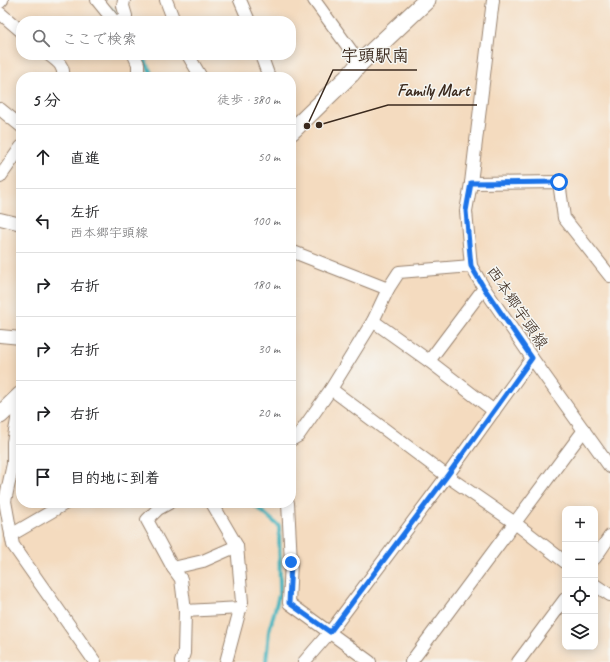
<!DOCTYPE html>
<html lang="ja">
<head>
<meta charset="utf-8">
<style>
  :root { --surface:#fff; --page:#f6f6f6; --text:#202124; --muted:#757577; --line:#e0e0e0 }
  body { margin:0; font-family:Caveat,"Klee One",sans-serif; background:var(--page); color:var(--text) }
  .controls { position:absolute; right:12px; bottom:12px; display:grid; overflow:hidden; border-radius:8px; box-shadow:0 2px 10px #0003 }
  .controls button { width:36px; height:36px; display:grid; place-items:center; padding:0; border:0; border-bottom:1px solid var(--line); background:var(--surface); color:var(--text); font:20px sans-serif }
  .stop { position:absolute; width:12px; height:12px; margin:-9px; border:3px solid #1a73e8; border-radius:50%; background:#fff }
  .stop.end { background:#1a73e8; border-color:#fff; box-shadow:0 1px 4px #0008 }
  .list { margin:0; padding:0; list-style:none }
  h2 { display:flex; justify-content:space-between; align-items:center; height:52px; margin:0; padding:0 16px; font-size:17px }
  h2 small { font-size:13px; font-weight:400; color:var(--muted) }
  .list li { display:grid; grid-template-columns:26px 1fr auto; gap:12px; align-items:center; box-sizing:border-box; height:64px; padding:0 16px; border-top:1px solid var(--line) }
  .list b { display:block; font-size:15px; white-space:nowrap }
  .list p { margin:0; font-size:13px; white-space:nowrap; color:var(--muted) }
  .list em { font-size:13px; font-style:normal; color:var(--muted) }
  .icon { flex:none; width:22px; height:22px; fill:none; stroke:currentColor; stroke-width:2; stroke-linecap:round; stroke-linejoin:round }
  .map { position:relative; flex:none; width:610px; height:662px; overflow:hidden }
  .search { position:absolute; background:var(--surface); box-shadow:0 2px 10px #0003; left:16px; top:16px; width:280px; height:44px; display:flex; align-items:center; gap:10px; box-sizing:border-box; padding:0 14px; border-radius:16px; color:var(--muted); font-size:15px }
  .panel { position:absolute; background:var(--surface); box-shadow:0 2px 10px #0003; left:16px; top:72px; width:280px; height:436px; border-radius:16px }
  .map>svg:first-child { display:block }
</style>
</head>
<body>
<div class="map">
<svg width="610" height="662" viewBox="0 0 610 662">
  <rect width="100%" height="100%" fill="#f6f6f2"/>
  <filter id="ink" filterUnits="userSpaceOnUse"><feTurbulence type="fractalNoise" baseFrequency=".025" numOctaves="2"/><feDisplacementMap in="SourceGraphic" scale="8" xChannelSelector="R" yChannelSelector="G"/><feConvolveMatrix kernelMatrix="1 2 1 2 8 2 1 2 1" color-interpolation-filters="sRGB"/></filter>
  <filter id="wash" filterUnits="userSpaceOnUse"><feTurbulence type="fractalNoise" baseFrequency=".012" numOctaves="4" result="noise"/><feDisplacementMap in="SourceGraphic" scale="16" xChannelSelector="R" yChannelSelector="G"/><feGaussianBlur stdDeviation="0.9" result="paint"/><feColorMatrix in="noise" values="0 0 0 0 0 0 0 0 0 0 0 0 0 0 0 0 0 1.4 0 .05"/><feComposite in="paint" operator="in"/></filter>
  <g filter="url(#wash)">
    <rect width="100%" height="100%" fill="#f4dbbf"/>
    <g fill="none" stroke-linecap="round" stroke-linejoin="round">
      <g stroke="#44b4bd" stroke-width="4">
        <path d="M110,8L121,19"/>
        <path d="M142,55L153,77"/>
        <path d="M252,503L279,526L280,591L269,631L266,662"/>
      </g>
    </g>
  </g>
  <g filter="url(#ink)">
    <g fill="none" stroke-linecap="round" stroke-linejoin="round">
      <g stroke="#98826e" stroke-width="14">
        <g id="street">
          <path d="M97,0L114,21"/>
          <path d="M166,0L174,21"/>
          <path d="M240,0L249,21"/>
          <path d="M314,0L360,63"/>
          <path d="M493,0L471,183L466,211L471,266L484,288L532,358L610,467"/>
          <path d="M0,2L2,0"/>
          <path d="M0,13L21,31"/>
          <path d="M119,21L126,16L123,6L124,0"/>
          <path d="M49,55C57,61 65,66 63,77"/>
          <path d="M134,55L138,64V77"/>
          <path d="M188,55L201,77"/>
          <path d="M261,55L269,77"/>
          <path d="M0,109L21,126"/>
          <path d="M0,177L21,147"/>
          <path d="M471,183L559,182L564,218L610,276"/>
          <path d="M0,219L21,224"/>
          <path d="M291,251L388,289"/>
          <path d="M373,321L429,361L494,411"/>
          <path d="M0,336L21,338"/>
          <path d="M429,361L484,288"/>
          <path d="M331,389L447,476L515,523L565,562"/>
          <path d="M18,398L17,420L13,442V464L5,501L13,545L95,662"/>
          <path d="M291,440L298,436L331,389L373,321L388,289L399,272L471,266"/>
          <path d="M169,503L158,509L147,520L173,568L181,579L185,611L184,653L181,662"/>
          <path d="M212,503L237,546L242,602L226,662"/>
          <path d="M288,503L291,562L289,603L370,662"/>
          <path d="M11,535L66,503"/>
          <path d="M595,558L610,536"/>
          <path d="M173,568L203,561L237,546"/>
          <path d="M595,585L610,595"/>
          <path d="M185,611L241,608"/>
          <path d="M304,662L330,632L447,476L532,358"/>
          <path d="M411,662L584,430"/>
          <path d="M518,662L565,599"/>
        </g>
      </g>
      <g stroke="#98826e" stroke-width="19">
        <g id="secondary">
          <path d="M291,132L351,74L360,63L427,0"/>
          <path d="M0,415L21,395"/>
        </g>
      </g>
      <use href="#street" stroke="#fff" stroke-width="12"/>
      <use href="#secondary" stroke="#fff" stroke-width="17"/>
    </g>
  </g>
  <g fill="none" stroke-linecap="round" stroke-linejoin="round" filter="url(#ink)">
    <path stroke="#1a73e8" stroke-width="5" d="M291,562L289,603L330,632L447,476L532,358L484,288L471,266L466,211L471,183L559,182"/>
  </g>
  <g text-anchor="middle" stroke-width="3" stroke-linejoin="round" paint-order="stroke">
    <g font-size="16" fill="#3b2a1e" stroke="#f6f6f2">
      <text transform="translate(518 307) rotate(56)" y="6">西本郷宇頭線</text>
    </g>
  </g>
  <path fill="none" stroke="#3b2a1e" stroke-width="1.5" d="M307 126L333 70H417M319 125L388 105H477"/>
  <g fill="#3b2a1e" stroke="#f6f6f2" stroke-width="1.5">
    <circle cx="307" cy="126" r="4"/>
    <circle cx="319" cy="125" r="4"/>
  </g>
  <g font-size="17" text-anchor="middle" font-weight="bold" fill="#3b2a1e" stroke="#f6f6f2" stroke-width="3" stroke-linejoin="round" paint-order="stroke">
    <text x="375" y="61">宇頭駅南</text>
    <text x="433" y="96">Family Mart</text>
  </g>
</svg>
<div class="controls">
<button>+</button>
<button>−</button>
<button><svg class="icon" aria-label="locate" viewBox="0 0 24 24"><circle cx="12" cy="12" r="6"/><path d="M12 2v4M12 18v4M2 12h4M18 12h4"/></svg></button>
<button><svg class="icon" aria-label="layers" viewBox="0 0 24 24"><path d="M12 4l9 5-9 5-9-5zM3 14l9 5 9-5"/></svg></button>
</div>
<div class="stop" style="left:559px;top:182px"></div>
<div class="stop end" style="left:291px;top:562px"></div>
<div class="search"><svg class="icon" aria-label="search" viewBox="0 0 24 24"><circle cx="10" cy="10" r="6"/><path d="M15 15l6 6"/></svg>ここで検索</div>
<section class="panel">
<h2>5 分<small>徒歩 · 380 m</small></h2>
<ul class="list">
<li><svg class="icon" aria-label="ahead" viewBox="0 0 24 24"><path d="M12 20V5M6 11l6-6 6 6"/></svg><div><b>直進</b></div><em>50 m</em></li>
<li><svg class="icon" aria-label="left" viewBox="0 0 24 24"><path d="M17 20v-9H6M10 6l-5 5 5 5"/></svg><div><b>左折</b><p>西本郷宇頭線</p></div><em>100 m</em></li>
<li><svg class="icon" aria-label="right" viewBox="0 0 24 24"><path d="M7 20v-9h11M14 6l5 5-5 5"/></svg><div><b>右折</b></div><em>180 m</em></li>
<li><svg class="icon" aria-label="right" viewBox="0 0 24 24"><path d="M7 20v-9h11M14 6l5 5-5 5"/></svg><div><b>右折</b></div><em>30 m</em></li>
<li><svg class="icon" aria-label="right" viewBox="0 0 24 24"><path d="M7 20v-9h11M14 6l5 5-5 5"/></svg><div><b>右折</b></div><em>20 m</em></li>
<li><svg class="icon" aria-label="arrive" viewBox="0 0 24 24"><path d="M6 21V4h12l-3 4 3 4H6"/></svg><div><b>目的地に到着</b></div></li>
</ul>
</section>
</div>
</body>
</html>
